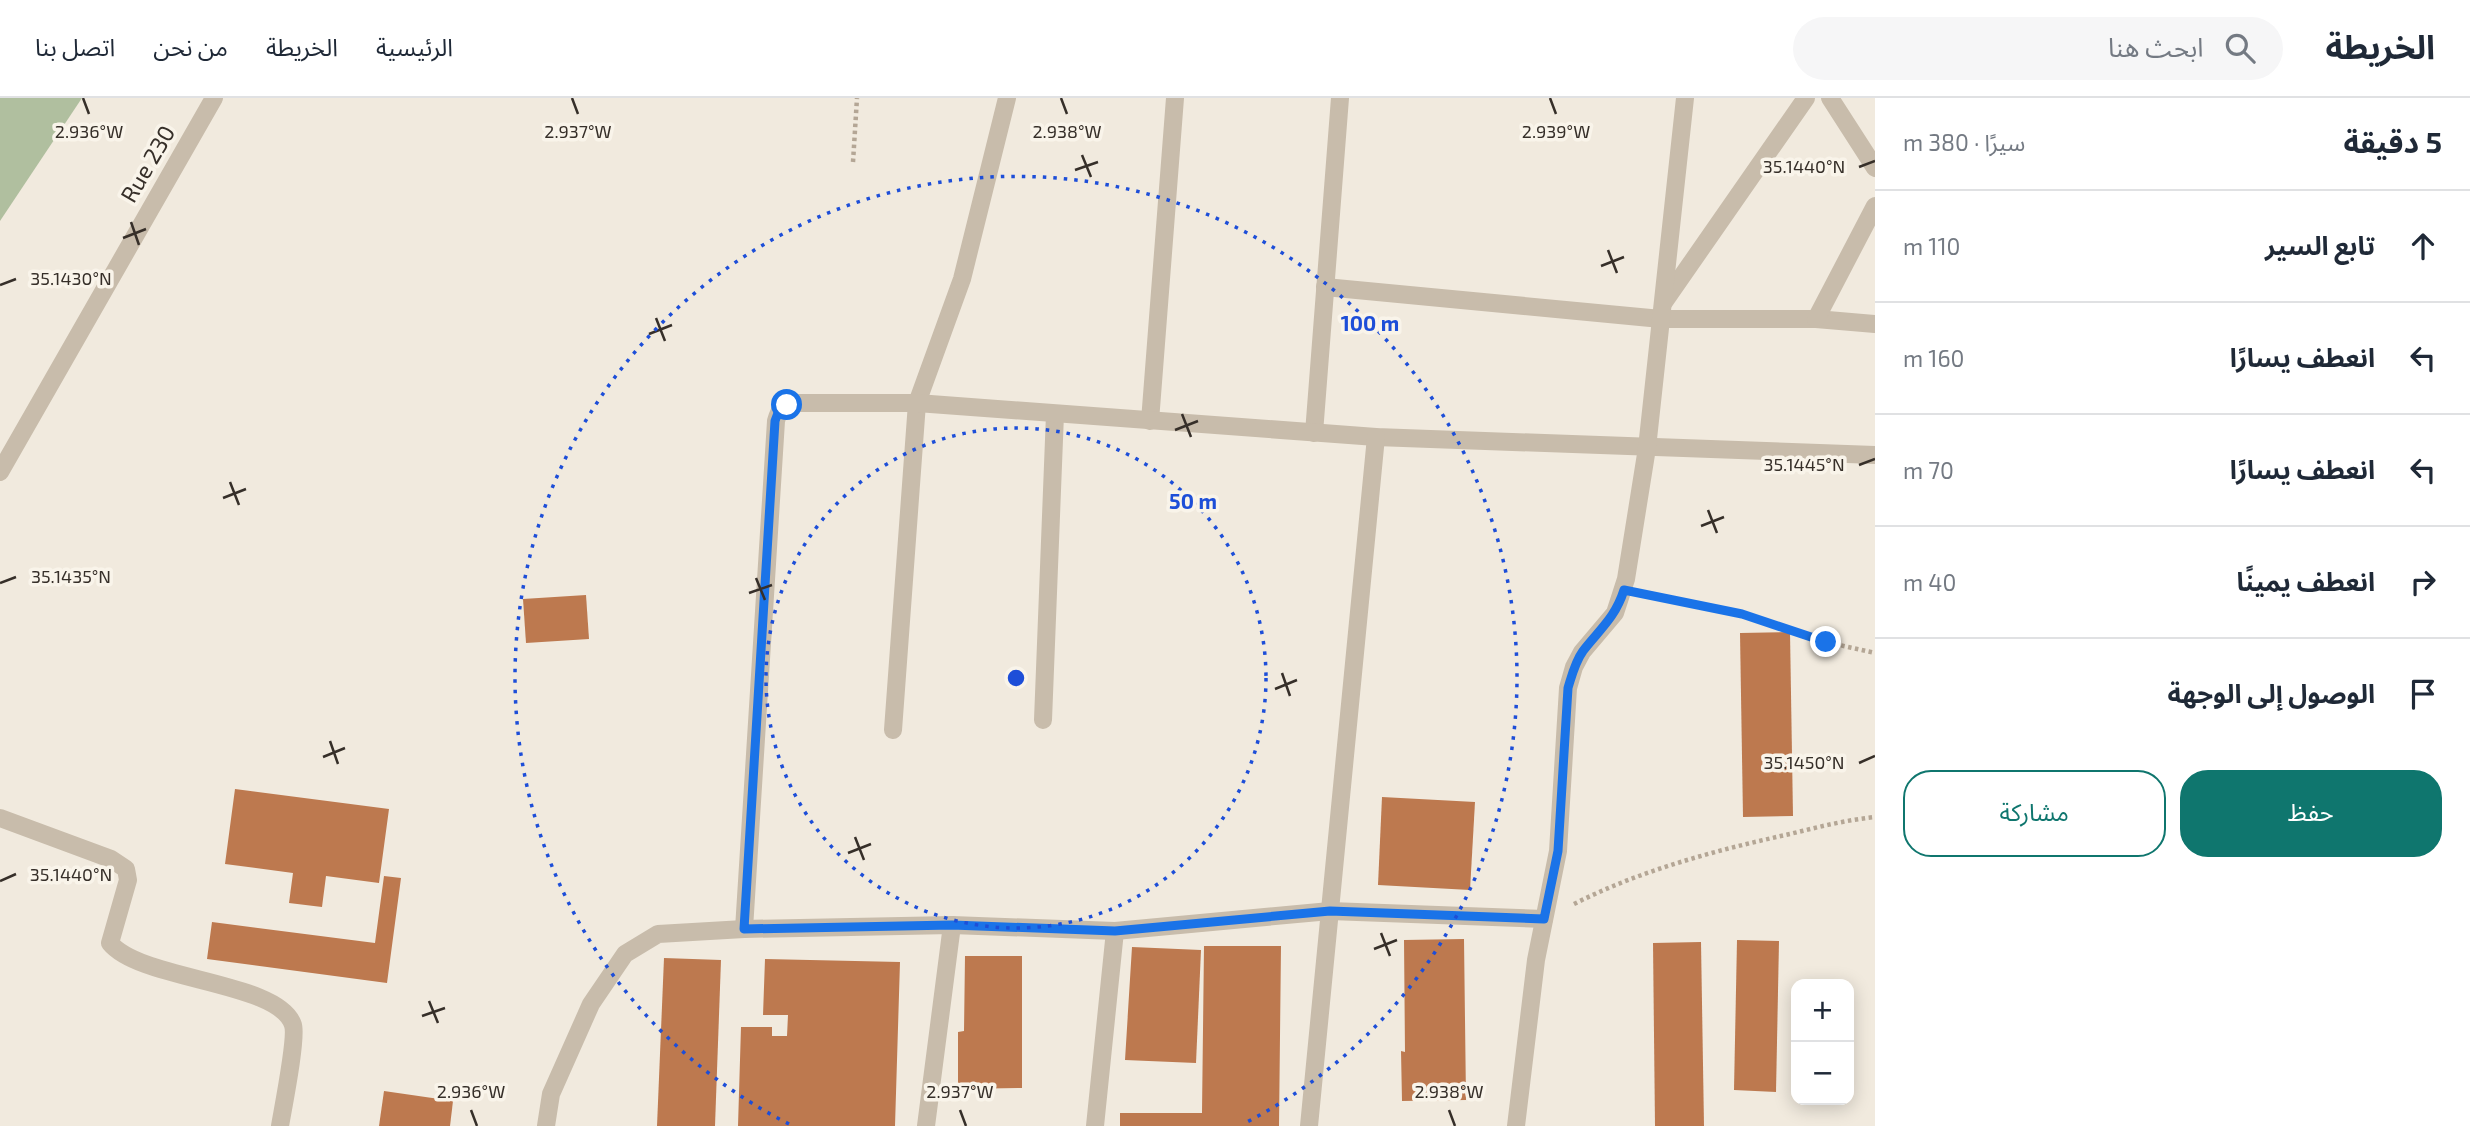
<!DOCTYPE html>
<html lang="ar">
<head>
<meta charset="utf-8">
<style>
  :root { --surface:#fff; --page:#f6f6f7; --text:#1f2937; --muted:#747a83; --line:#e0e1e3; --accent:#0f766e }
  body { margin:0; font-family:"Exo 2","Noto Sans Arabic",sans-serif; background:var(--page); color:var(--text); direction:rtl }
  .controls { position:absolute; right:21px; bottom:21px; display:grid; overflow:hidden; border-radius:14px; box-shadow:0 4px 18px #0003 }
  .controls button { width:63px; height:63px; display:grid; place-items:center; padding:0; border:0; border-bottom:2px solid var(--line); background:var(--surface); color:var(--text); font:35px sans-serif }
  .stop { position:absolute; width:21px; height:21px; margin:-16px; border:5px solid #1a73e8; border-radius:50%; background:#fff }
  .stop.end { background:#1a73e8; border-color:#fff; box-shadow:0 2px 7px #0008 }
  .list { margin:0; padding:0; list-style:none }
  h2 { display:flex; justify-content:space-between; align-items:center; height:91px; margin:0; padding:0 28px; font-size:30px }
  h2 small { font-size:23px; font-weight:400; color:var(--muted) }
  .list li { display:grid; grid-template-columns:46px 1fr auto; gap:21px; align-items:center; box-sizing:border-box; height:112px; padding:0 28px; border-top:2px solid var(--line) }
  .list b { display:block; font-size:26px; white-space:nowrap }
  .list em { font-size:23px; font-style:normal; color:var(--muted) }
  .actions { display:flex; gap:14px; padding:21px 28px }
  .actions a { flex:1; padding:16px 0; border:2px solid var(--accent); border-radius:28px; text-align:center; font-size:24px; color:var(--accent) }
  .actions .main { background:var(--accent); color:#fff }
  .icon { flex:none; width:38px; height:38px; fill:none; stroke:currentColor; stroke-width:2; stroke-linecap:round; stroke-linejoin:round }
  .map { position:relative; flex:none; width:1875px; height:1028px; overflow:hidden; direction:ltr }
  header { display:flex; align-items:center; gap:42px; box-sizing:border-box; height:98px; padding:0 35px; background:var(--surface); border-bottom:2px solid var(--line) }
  header strong { font-size:33px }
  nav { display:flex; gap:38px; margin-inline-start:auto; font-size:24px }
  .search { width:490px; height:63px; background:var(--page); display:flex; align-items:center; gap:18px; box-sizing:border-box; padding:0 24px; border-radius:38px; color:var(--muted); font-size:26px }
  main { display:flex }
  aside { flex:1; background:var(--surface) }
  .map>svg:first-child { display:block }
</style>
</head>
<body>
<header>
<strong>الخريطة</strong>
<div class="search"><svg class="icon" aria-label="search" viewBox="0 0 24 24"><circle cx="10" cy="10" r="6"/><path d="M15 15l6 6"/></svg>ابحث هنا</div>
<nav><a>الرئيسية</a><a>الخريطة</a><a>من نحن</a><a>اتصل بنا</a></nav>
</header>
<main>
<aside>
<h2>5 دقيقة<small>سيرًا · 380 m</small></h2>
<ul class="list">
<li><svg class="icon" aria-label="ahead" viewBox="0 0 24 24"><path d="M12 20V5M6 11l6-6 6 6"/></svg><div><b>تابع السير</b></div><em>110 m</em></li>
<li><svg class="icon" aria-label="left" viewBox="0 0 24 24"><path d="M17 20v-9H6M10 6l-5 5 5 5"/></svg><div><b>انعطف يسارًا</b></div><em>160 m</em></li>
<li><svg class="icon" aria-label="left" viewBox="0 0 24 24"><path d="M17 20v-9H6M10 6l-5 5 5 5"/></svg><div><b>انعطف يسارًا</b></div><em>70 m</em></li>
<li><svg class="icon" aria-label="right" viewBox="0 0 24 24"><path d="M7 20v-9h11M14 6l5 5-5 5"/></svg><div><b>انعطف يمينًا</b></div><em>40 m</em></li>
<li><svg class="icon" aria-label="arrive" viewBox="0 0 24 24"><path d="M6 21V4h12l-3 4 3 4H6"/></svg><div><b>الوصول إلى الوجهة</b></div></li>
</ul>
<div class="actions"><a class="main">حفظ</a><a>مشاركة</a></div>
</aside>
<div class="map">
<svg width="1875" height="1028" viewBox="0 0 1875 1028">
  <rect width="100%" height="100%" fill="#f1eade"/>
  <path fill="#b0bf9f" d="M0,0H82L0,123Z"/>
  <g fill="#bd794f">
    <path d="M586,497L589,541L526,545L523,501Z"/>
    <path d="M1790,534L1793,718L1743,719L1740,535Z"/>
    <path d="M235,691L389,711L379,785L326,778L322,809L289,805L293,775L225,766Z"/>
    <path d="M1382,699L1475,704L1470,792L1378,787Z"/>
    <path d="M384,778L401,780L387,885L207,861L212,824L375,845Z"/>
    <path d="M1464,841L1466,1002L1402,1003L1401,953L1405,954L1404,842Z"/>
    <path d="M1737,842L1779,843L1776,994L1734,992Z"/>
    <path d="M1701,844L1704,1028H1655L1653,845Z"/>
    <path d="M1204,848H1281L1279,1028H1120V1015H1202Z"/>
    <path d="M1132,849L1201,852L1196,965L1125,962Z"/>
    <path d="M965,858H1022V990L958,991V934L964,933Z"/>
    <path d="M664,860L721,862L715,1028H657Z"/>
    <path d="M765,861L900,864L895,1028H738L741,929H772V938H787L788,917H763Z"/>
    <path d="M384,993L453,1003L450,1028H379Z"/>
  </g>
  <g fill="none" stroke-linecap="round" stroke-linejoin="round">
    <g stroke="#b4a695" stroke-width="4.5" stroke-dasharray="3.5 3.5" stroke-linecap="butt">
      <path d="M853,64L857,0"/>
      <path d="M1645,497L1742,516L1826,544L1875,555"/>
      <path d="M1574,806C1641,772 1717,752 1790,736C1818,729 1846,722 1875,719"/>
    </g>
    <g stroke="#c8bcab" stroke-width="18">
      <path d="M1830,0L1875,70"/>
      <path d="M1325,189L1661,221H1816L1875,226"/>
      <path d="M1664,204L1806,0"/>
      <path d="M1816,221L1875,108"/>
      <path d="M1150,323L1175,0"/>
      <path d="M1314,335L1340,0"/>
      <path d="M0,374L214,0"/>
      <path d="M1043,622L1055,316"/>
      <path d="M893,632L917,305L962,181L1007,0"/>
      <path d="M0,720L111,761L126,771L128,782L110,845C141,883 279,883 293,927C297,940 283,1010 280,1028"/>
      <path d="M744,831L776,323C779,311 784,308 795,305H917L1376,339L1875,357"/>
      <path d="M546,1028L551,996L591,906L625,856L658,836L744,831L952,827L1115,833L1330,813L1544,821"/>
      <path d="M926,1028L952,827"/>
      <path d="M1095,1028L1115,833"/>
      <path d="M1309,1028L1376,339"/>
      <path d="M1516,1028L1536,862L1558,753L1568,590L1574,569L1582,554L1615,515L1626,481L1647,350L1685,0"/>
    </g>
  </g>
  <g fill="none" stroke-linecap="round" stroke-linejoin="round">
    <path stroke="#1a73e8" stroke-width="9" d="M787,307L778,315L775,323L744,831L952,827L1115,833L1330,813L1544,821L1558,753L1568,590C1572,577 1575,564 1583,553C1600,531 1615,520 1624,492L1742,516L1826,544"/>
  </g>
  <path fill="none" stroke="#362f29" stroke-width="2.5" d="M83,0L89,16M572,0L578,16M1061,0L1067,16M1550,0L1556,16M1082,57L1091,79M1859,69L1875,63M1075,72L1098,64M131,124L139,147M123,140L146,131M1608,152L1617,175M1601,168L1624,159M0,187L16,181M656,220L665,243M649,236L672,227M1182,316L1191,339M1175,332L1198,323M1859,367L1875,361M230,384L239,407M223,400L246,391M1708,412L1717,435M1701,428L1724,419M756,480L765,502M0,485L16,479M749,495L772,487M1282,575L1290,598M1275,591L1297,582M330,643L338,666M323,659L345,650M1859,665L1875,658M855,739L864,762M848,755L871,746M0,783L16,776M1381,835L1390,858M1374,851L1397,842M429,903L438,925M422,918L445,910M471,1012L477,1028M960,1012L966,1028M1449,1012L1455,1028"/>
  <g fill="none" stroke="#1d4ed8" stroke-width="3.5" stroke-dasharray="3.5 7">
    <circle cx="1016" cy="580" r="250"/>
    <path d="M789 1026A501 501 0 1 1 1243 1026"/>
  </g>
  <g text-anchor="middle" stroke-width="7" stroke-linejoin="round" paint-order="stroke">
    <g font-size="23" fill="#362f29" stroke="#f9f4ea">
      <text transform="translate(148 66) rotate(-60)" y="8">Rue 230</text>
    </g>
  </g>
  <g font-size="18" text-anchor="middle" fill="#362f29" stroke="#f9f4ea" stroke-width="7" stroke-linejoin="round" paint-order="stroke">
    <text x="89" y="40">2.936°W</text>
    <text x="578" y="40">2.937°W</text>
    <text x="1067" y="40">2.938°W</text>
    <text x="1556" y="40">2.939°W</text>
    <text x="1804" y="75">35.1440°N</text>
    <text x="71" y="187">35.1430°N</text>
    <text x="1804" y="373">35.1445°N</text>
    <text x="71" y="485">35.1435°N</text>
    <text x="1804" y="671">35.1450°N</text>
    <text x="71" y="783">35.1440°N</text>
    <text x="471" y="1000">2.936°W</text>
    <text x="960" y="1000">2.937°W</text>
    <text x="1449" y="1000">2.938°W</text>
  </g>
  <circle cx="1016" cy="580" r="10" fill="#1d4ed8" stroke="#f9f4ea" stroke-width="3.5"/>
  <g font-size="21" text-anchor="middle" font-weight="bold" fill="#1d4ed8" stroke="#f9f4ea" stroke-width="7" stroke-linejoin="round" paint-order="stroke">
    <text x="1370" y="233">100 m</text>
    <text x="1193" y="411">50 m</text>
  </g>
</svg>
<div class="controls">
<button>+</button>
<button>−</button>
</div>
<div class="stop" style="left:787px;top:307px"></div>
<div class="stop end" style="left:1826px;top:544px"></div>
</div>
</main>
</body>
</html>
